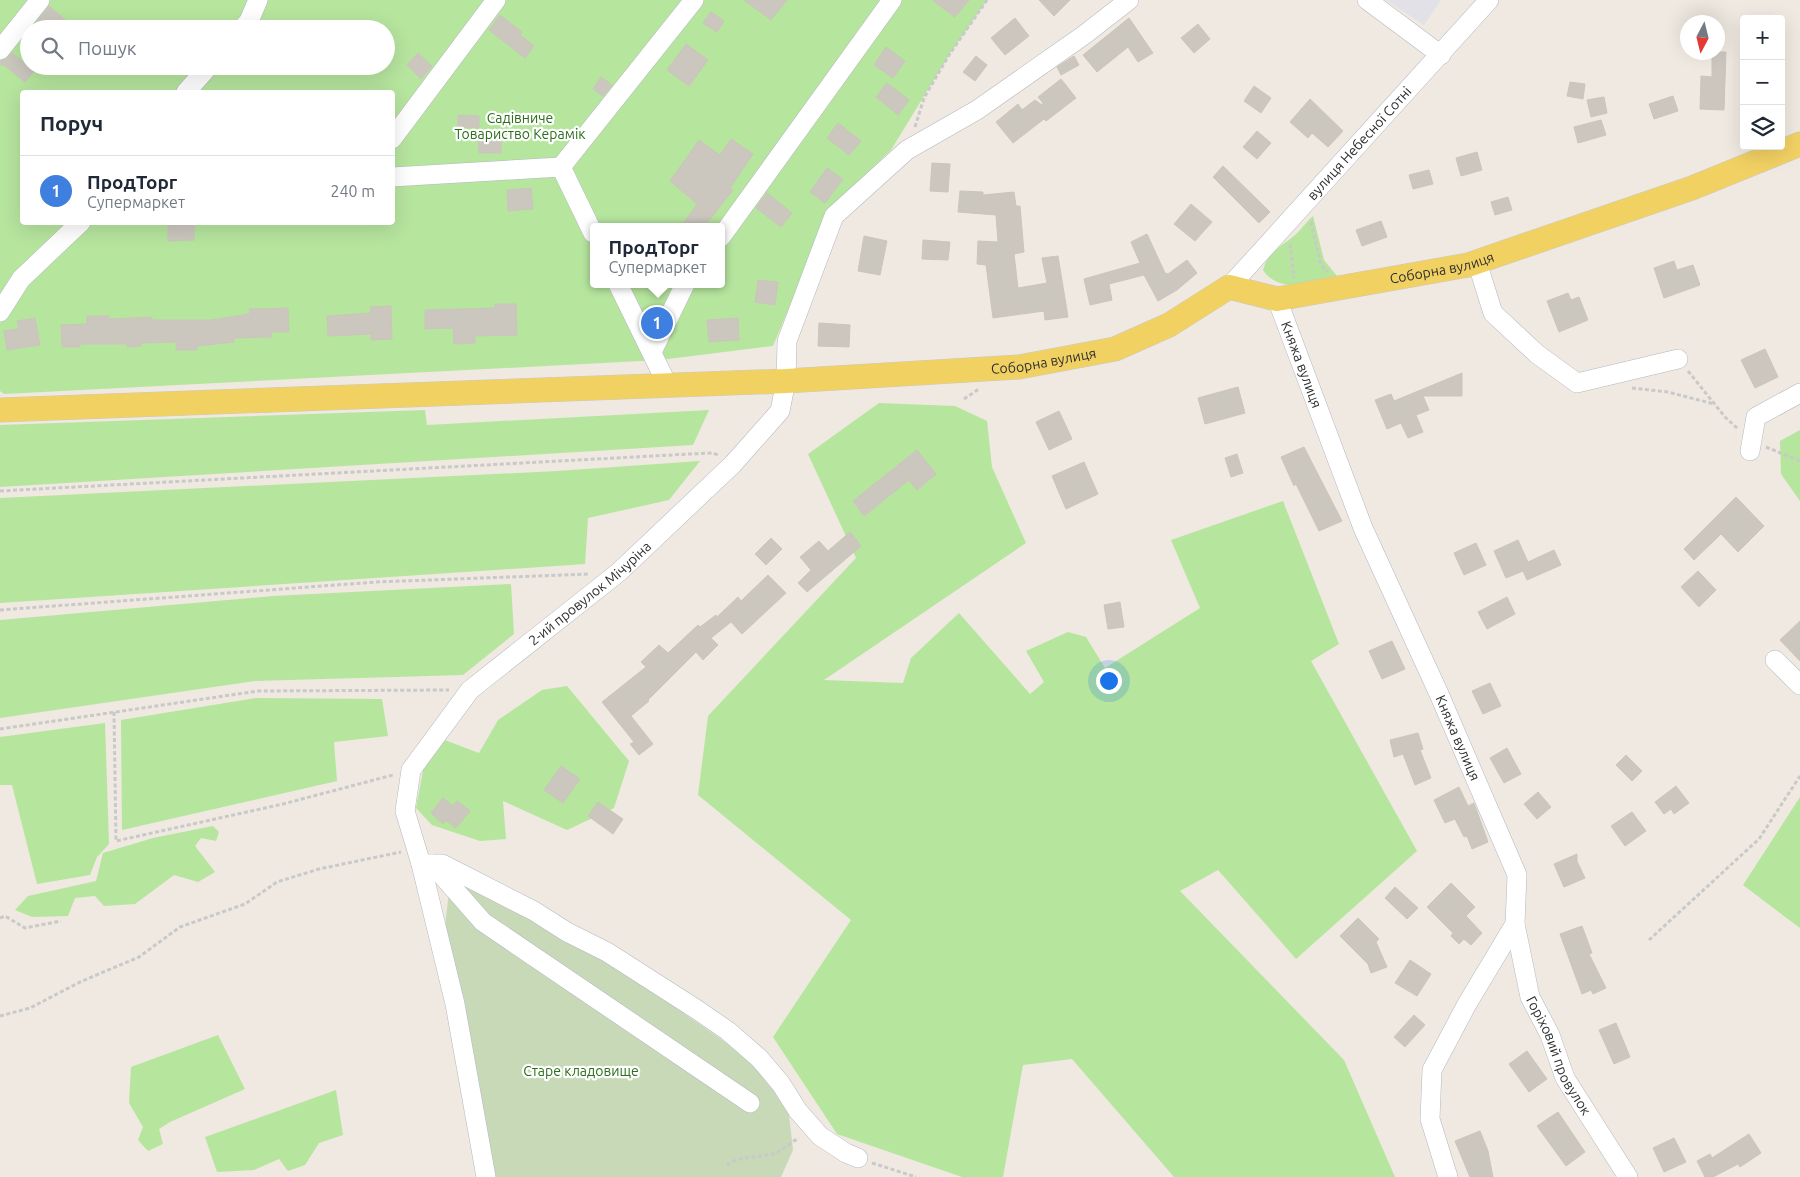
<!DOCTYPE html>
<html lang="uk">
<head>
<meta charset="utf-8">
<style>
  :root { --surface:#fff; --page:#f2f2f3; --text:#1f2937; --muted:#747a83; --line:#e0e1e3; --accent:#4264fb }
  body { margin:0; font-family:Ubuntu,sans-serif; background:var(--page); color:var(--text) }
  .controls { position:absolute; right:15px; top:15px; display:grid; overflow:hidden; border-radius:5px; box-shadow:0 5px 20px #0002 }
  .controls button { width:45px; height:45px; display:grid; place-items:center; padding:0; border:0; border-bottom:1px solid var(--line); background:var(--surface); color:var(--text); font:25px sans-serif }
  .compass { position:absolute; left:1680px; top:15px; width:45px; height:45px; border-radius:50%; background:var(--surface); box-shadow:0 5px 20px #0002; rotate:187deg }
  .you { position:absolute; left:1108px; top:680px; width:18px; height:18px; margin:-12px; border:4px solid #fff; border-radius:50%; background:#1a73e8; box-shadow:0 0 0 8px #1a73e833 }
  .badge { display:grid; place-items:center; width:32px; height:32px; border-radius:50%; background:var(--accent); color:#fff; font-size:16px; font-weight:700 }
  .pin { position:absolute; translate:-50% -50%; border:2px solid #fff; box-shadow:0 1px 5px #0006 }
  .popup { position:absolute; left:590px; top:223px; width:135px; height:65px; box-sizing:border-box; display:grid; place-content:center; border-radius:5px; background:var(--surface); filter:drop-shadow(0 1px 4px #0005); font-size:16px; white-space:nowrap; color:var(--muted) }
  .popup b { font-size:19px; color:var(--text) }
  .popup::after { content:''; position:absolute; left:50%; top:100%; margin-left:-10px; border:10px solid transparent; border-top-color:var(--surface) }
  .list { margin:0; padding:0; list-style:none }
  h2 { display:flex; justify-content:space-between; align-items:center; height:65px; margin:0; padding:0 20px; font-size:21px }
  h2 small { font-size:16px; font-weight:400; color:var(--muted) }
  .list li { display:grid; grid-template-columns:32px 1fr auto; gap:15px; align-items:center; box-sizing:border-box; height:70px; padding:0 20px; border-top:1px solid var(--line) }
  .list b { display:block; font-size:19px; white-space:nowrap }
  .list p { margin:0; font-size:16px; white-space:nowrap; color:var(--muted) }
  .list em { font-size:16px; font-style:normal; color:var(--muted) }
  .icon { flex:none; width:28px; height:28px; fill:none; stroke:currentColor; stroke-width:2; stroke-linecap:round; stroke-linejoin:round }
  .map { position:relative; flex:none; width:1800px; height:1177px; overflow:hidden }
  .search { position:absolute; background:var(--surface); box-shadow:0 5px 20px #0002; left:20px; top:20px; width:375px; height:55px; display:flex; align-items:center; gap:12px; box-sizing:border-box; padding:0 18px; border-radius:28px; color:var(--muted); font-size:19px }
  .panel { position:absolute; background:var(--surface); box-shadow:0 5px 20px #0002; left:20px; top:90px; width:375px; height:135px; border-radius:5px }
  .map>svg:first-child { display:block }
</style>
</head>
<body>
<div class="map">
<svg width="1800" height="1177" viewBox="0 0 1800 1177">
  <rect width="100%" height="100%" fill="#efe9e1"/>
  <path fill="#e3e1e8" d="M1386,0H1441L1424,25Z"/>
  <g fill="#b6e59e" fill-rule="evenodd">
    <path d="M0,0H987L949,55L891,150L831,207L773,346L660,360L4,394L0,391ZM29,29H386V66H29ZM22,92H392V222H22ZM593,227H721V284H593Z"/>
    <path d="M1313,216L1324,260L1337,276L1331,283C1308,284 1277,292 1263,270C1268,252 1280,247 1294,236C1301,230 1306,222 1313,216Z"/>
    <path d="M879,403L955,406L987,421L992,467L1026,543L824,680L903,683L911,658L959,613L1030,694L1044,682L1026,651L1068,632L1086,637L1105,668L1200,608L1171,540L1283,501L1339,644L1311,661L1417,851L1296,959L1218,870L1180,891L1344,1060L1395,1177H1174L1072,1059L1023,1065L1003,1177H962L837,1134L773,1037L851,920L698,795L708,716L856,558L808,454Z"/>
    <path d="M425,410L427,425L709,410L693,445L0,487V425Z"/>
    <path d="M1800,430V501L1781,474L1780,441Z"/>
    <path d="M700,461L669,500L588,518L585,564L0,603V498L557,471Z"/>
    <path d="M511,584L514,634L463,675L255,681L0,718V620L273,596Z"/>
    <path d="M567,686L629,761L614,808L567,830L503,801L506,839L480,841L432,825L416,808L425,760L442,739L479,753L498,720L542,690Z"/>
    <path d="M256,698L382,699L388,736L334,742L337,781L122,830L121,720Z"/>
    <path d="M105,723L109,844L97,857L90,875L37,884L12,785H0V737Z"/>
    <path d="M1800,797V928L1743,885Z"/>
    <path d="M213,826L219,832L216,841L201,838L195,846L215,872L198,882L174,875L135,904L104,906L95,896L75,898L68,916L32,917L15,910L28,896L96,881L103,853L153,838Z"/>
    <path d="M218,1035L245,1089L170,1122L159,1129L163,1144L148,1151L138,1140L143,1127L129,1103L131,1067Z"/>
    <path d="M336,1090L343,1135L319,1143L305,1165L288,1171L279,1159L254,1170L217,1172L205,1137Z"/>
  </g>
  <path fill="#c8d9b8" d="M451,874L594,951L757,1064L789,1115L793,1150L781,1177H491L444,935Z"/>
  <g fill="#cbc7bf" stroke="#cbc5ba">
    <path d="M744,0H787L771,20Z"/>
    <path d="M932,0H969L955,17Z"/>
    <path d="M1039,0H1070L1054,16Z"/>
    <path d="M49,6L76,29H38L34,25Z"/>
    <path d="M711,12L724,21L717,32L703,23Z"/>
    <path d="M500,15L522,32L520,35L534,46L525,58L489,30Z"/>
    <path d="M1015,18L1029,36L1005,55L991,38Z"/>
    <path d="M1129,18L1153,53L1138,62L1128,47L1097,72L1083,55Z"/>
    <path d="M1198,24L1210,39L1194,53L1181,38Z"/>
    <path d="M686,44L708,60L689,86L667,70Z"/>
    <path d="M886,47L905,61L893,78L874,65Z"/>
    <path d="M1712,52H1726L1724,110L1700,109L1701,76L1712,77Z"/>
    <path d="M12,53L34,71L25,82L4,65H0V61L5,60Z"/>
    <path d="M418,53L432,66L421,79L407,65Z"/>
    <path d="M976,56L987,65L975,81L963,72Z"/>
    <path d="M1074,56L1079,65L1061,75L1057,67Z"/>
    <path d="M601,77L612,85L603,96L593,89Z"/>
    <path d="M1061,79L1076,98L1046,121L1044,119L1013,143L996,122L1018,104L1022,110L1035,100L1042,105L1043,103L1038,97Z"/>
    <path d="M1570,82L1585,84L1583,99L1567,96Z"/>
    <path d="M887,83L909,100L898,115L876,97Z"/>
    <path d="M1254,86L1271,98L1261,113L1244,101Z"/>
    <path d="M1673,96L1678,111L1654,119L1649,104Z"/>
    <path d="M1604,97L1607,113L1591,117L1587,100Z"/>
    <path d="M1310,99L1343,131L1328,147L1312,133L1308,138L1290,122Z"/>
    <path d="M458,115L479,116V128L458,127Z"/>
    <path d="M1601,120L1606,135L1578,143L1574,127Z"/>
    <path d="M838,123L861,141L849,155L827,138Z"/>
    <path d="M1257,131L1271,143L1257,159L1243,147Z"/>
    <path d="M501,133V153H479L478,134Z"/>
    <path d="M731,139L753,154L730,188L733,190L704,227H681L697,204L670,181L699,140L720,155Z"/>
    <path d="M1477,152L1482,170L1461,176L1456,158Z"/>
    <path d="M932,163L950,164L948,192L930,191Z"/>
    <path d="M1223,166L1270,212L1259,223L1213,177Z"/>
    <path d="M827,168L843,179L825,203L810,192Z"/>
    <path d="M1429,170L1433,184L1413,189L1409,175Z"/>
    <path d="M531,188L533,209L508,211L507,190Z"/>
    <path d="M960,191L983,192V195L1014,192L1016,206H1020L1024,252L1014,254L1018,288L1047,283L1042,258L1058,256L1068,317L1045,320L1044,311L993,318L986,265L977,264L978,241L998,242L996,215L958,212Z"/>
    <path d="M767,193L792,213L781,227L756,208Z"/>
    <path d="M1508,197L1512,210L1495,215L1491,202Z"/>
    <path d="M1191,204L1212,222L1195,241L1174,224Z"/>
    <path d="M1381,221L1387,237L1362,246L1356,230Z"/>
    <path d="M168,222H194V240L168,241Z"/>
    <path d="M1147,234L1165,273L1168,274L1187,260L1197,273L1177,290L1158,301L1144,275L1109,284L1112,300L1090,305L1084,279L1140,263L1131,242Z"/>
    <path d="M864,236L887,241L880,275L858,271Z"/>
    <path d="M923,240L950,242L948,260L922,259Z"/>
    <path d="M1674,261L1677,270L1693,265L1700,285L1664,298L1654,268Z"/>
    <path d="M758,280L778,282L775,305L755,302Z"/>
    <path d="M1568,293L1571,300L1579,297L1588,320L1559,332L1547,301Z"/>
    <path d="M495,304H516L517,335L475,336V343L454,344L453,328L425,329V310L495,308Z"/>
    <path d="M391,306L392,339L371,340V334L328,336L327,316L371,313L370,307Z"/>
    <path d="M288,308L289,332H271V337L234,338V342L197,346V350H176V342L141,343V346L127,347V344H80V347H62L61,325L87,324V316H109V319L152,317V320H211L250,314L249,309Z"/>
    <path d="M35,318L40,345L7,350L4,331L19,329L17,321Z"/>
    <path d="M738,318L739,340L709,342L707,320Z"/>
    <path d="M819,323L850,325L849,347L818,346Z"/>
    <path d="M1765,349L1778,377L1755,388L1741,360Z"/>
    <path d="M1462,373V396H1423L1429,410L1416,415L1423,432L1408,438L1401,423L1387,429L1375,400L1391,394L1394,401Z"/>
    <path d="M1238,387L1245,413L1205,424L1198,398Z"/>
    <path d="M1059,411L1072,439L1049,450L1036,422Z"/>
    <path d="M1304,447L1342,521L1319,531L1296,484L1294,486L1281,457Z"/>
    <path d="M917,450L936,474L917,490L909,480L864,516L853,501Z"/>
    <path d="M1237,454L1243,473L1231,477L1225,458Z"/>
    <path d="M1084,462L1098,494L1066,509L1052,476Z"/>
    <path d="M1736,497L1764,526L1738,552L1721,534L1694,560L1684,549Z"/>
    <path d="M850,532L861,546L807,592L798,583L811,570L800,557L819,541L828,551Z"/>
    <path d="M771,538L782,549L766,565L755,554Z"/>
    <path d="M1518,540L1528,562L1554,550L1561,565L1527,580L1523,571L1506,578L1494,551Z"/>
    <path d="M1476,543L1486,565L1464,575L1454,553Z"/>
    <path d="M1698,571L1716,590L1699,607L1681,587Z"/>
    <path d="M768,575L786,593L742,634L731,622L711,638L718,645L703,660L696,652L648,700L649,701L631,716L653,744L639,755L630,744L634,742L602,702L646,667L641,662L659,645L668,653L698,625L700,627L716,615L717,617L738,597L741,601Z"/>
    <path d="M1507,597L1515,614L1487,629L1478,612Z"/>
    <path d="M1120,602L1124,627L1108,629L1104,605Z"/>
    <path d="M1800,621V661L1780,640Z"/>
    <path d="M1392,641L1405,669L1382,679L1369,651Z"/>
    <path d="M1490,683L1501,706L1483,714L1472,691Z"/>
    <path d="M1418,733L1423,749L1420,750L1431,778L1415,785L1403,754L1394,757L1390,740Z"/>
    <path d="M1507,748L1521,774L1504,783L1490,758Z"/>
    <path d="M1626,755L1642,771L1632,781L1616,765Z"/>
    <path d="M561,766L580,779L563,803L544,790Z"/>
    <path d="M1676,786L1689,803L1674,814L1671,809L1664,814L1655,802Z"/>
    <path d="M1459,787L1468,806L1474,803L1488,842L1472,849L1467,836L1464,837L1455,819L1445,823L1434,800Z"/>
    <path d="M1538,792L1551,807L1537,819L1524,804Z"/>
    <path d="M443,798L453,806L457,801L470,811L456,828L446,820L443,824L431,813Z"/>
    <path d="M598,802L623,819L613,834L588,816Z"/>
    <path d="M1632,812L1646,831L1625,846L1611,826Z"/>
    <path d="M1577,854V861L1585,878L1564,887L1554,864Z"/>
    <path d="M1451,883L1475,907L1466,916L1482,933L1471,945L1464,939L1459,944L1451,936L1453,933L1427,907Z"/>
    <path d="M1395,887L1418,908L1407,919L1385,898Z"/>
    <path d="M1358,918L1379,939L1376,942L1387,967L1371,973L1368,964L1340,936Z"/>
    <path d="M1582,926L1592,953L1589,954L1606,988L1593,994L1591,990L1582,994L1560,934Z"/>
    <path d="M1410,960L1431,974L1417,996L1395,983Z"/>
    <path d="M1414,1015L1425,1025L1405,1047L1394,1037Z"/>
    <path d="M1616,1023L1630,1057L1614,1064L1599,1030Z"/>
    <path d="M1527,1051L1547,1079L1529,1092L1509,1064Z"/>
    <path d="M1558,1112L1585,1152L1566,1166L1537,1126Z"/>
    <path d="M1480,1131L1488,1151L1493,1177H1470L1455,1141Z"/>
    <path d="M1749,1134L1761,1153L1740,1167L1738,1164L1713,1177H1705L1697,1161L1710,1154L1712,1158Z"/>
    <path d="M1674,1138L1686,1162L1664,1172L1653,1148Z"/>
  </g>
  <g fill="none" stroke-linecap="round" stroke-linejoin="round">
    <g stroke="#b4b7c1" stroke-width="20">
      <g id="minor">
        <path d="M1367,0L1441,55"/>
        <path d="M242,29L249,21L258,0"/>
        <path d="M0,50L40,0"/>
        <path d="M186,92L209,66"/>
        <path d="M392,139L496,0"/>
        <path d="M561,167L694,0"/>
        <path d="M392,177L561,167L593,233"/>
        <path d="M721,237L892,0"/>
        <path d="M1477,262L1493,313L1537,354L1577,383L1678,359"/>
        <path d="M618,284L668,386"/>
        <path id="s1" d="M1229,287L1489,0"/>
        <path id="s2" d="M1277,299L1363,528L1439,694L1517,875L1515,924L1467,1004L1432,1070L1430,1119L1448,1177"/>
        <path d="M0,312L21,279L81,222"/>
        <path d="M652,352L685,284"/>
        <path d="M1750,451L1756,417L1800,393"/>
        <path d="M1775,660L1800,685"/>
        <path d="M421,864H442L534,911L567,932L607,952L696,1009L728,1031L759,1058L781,1084L798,1111L820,1136L846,1153L858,1158"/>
        <path d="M432,864L483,922L750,1103"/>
        <path id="s3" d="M1515,924L1530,997L1550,1035L1565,1078L1628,1177"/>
        <path id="s4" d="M486,1177L455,1004L421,864L405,811L411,770L470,690L619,572L733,464L780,411L786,381L787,341L834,216L907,150L977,110L1084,35L1129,0"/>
      </g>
    </g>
    <g stroke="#c9c9c9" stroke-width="25">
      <g id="major">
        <path id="s5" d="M0,410L786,381L1019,367L1115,349L1169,325L1229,287L1277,299L1468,265L1692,188L1800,144"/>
      </g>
    </g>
    <g stroke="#c9c9c9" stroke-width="3" stroke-dasharray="4 2.5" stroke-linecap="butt">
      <path d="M915,127L924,98L949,55L987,0"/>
      <path d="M1311,222L1321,265L1328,272"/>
      <path d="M1290,244L1294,278"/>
      <path d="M1688,371L1725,417L1738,429"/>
      <path d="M1632,388L1668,392L1714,404"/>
      <path d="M964,399L979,389"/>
      <path d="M1766,447L1800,461"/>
      <path d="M0,491L690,454L713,453L718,455"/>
      <path d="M0,610L376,582L589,574"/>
      <path d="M114,712L116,841L283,804L393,775"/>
      <path d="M0,729L258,691L449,690"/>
      <path d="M0,918L5,916L25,928L61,921"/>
      <path d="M1649,940L1759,839L1800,776"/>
      <path d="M0,1016L30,1008L80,982L139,957L180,927L245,904L277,882L319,869L401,852"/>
      <path d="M872,1163L916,1177"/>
      <path d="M727,1165C743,1154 758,1159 776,1153C784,1149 791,1142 799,1138"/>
    </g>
    <use href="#minor" stroke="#fff" stroke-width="19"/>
    <use href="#major" stroke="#f2d163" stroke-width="24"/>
  </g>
  <g text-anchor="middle" stroke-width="4.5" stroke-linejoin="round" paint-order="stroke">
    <g font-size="14" fill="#2c6e1b" stroke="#fff">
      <text x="520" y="123">Садівниче<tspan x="520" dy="16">Товариство Керамік</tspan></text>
      <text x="581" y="1076">Старе кладовище</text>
    </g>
    <g font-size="14" fill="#2e2e2e" stroke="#fff">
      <text dy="5" stroke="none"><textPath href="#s1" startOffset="194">вулиця Небесної Сотні</textPath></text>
      <text dy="5" stroke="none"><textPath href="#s5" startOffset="1465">Соборна вулиця</textPath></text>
      <text dy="5" stroke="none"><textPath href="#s5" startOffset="1045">Соборна вулиця</textPath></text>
      <text dy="5" stroke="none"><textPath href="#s2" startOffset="70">Княжа вулиця</textPath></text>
      <text dy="5" stroke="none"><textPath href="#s4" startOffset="670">2-ий провулок Мічуріна</textPath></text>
      <text dy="5" stroke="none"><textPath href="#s2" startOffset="475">Княжа вулиця</textPath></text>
      <text dy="5" stroke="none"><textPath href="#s3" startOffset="140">Горіховий провулок</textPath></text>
    </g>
  </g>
</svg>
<div class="controls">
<button>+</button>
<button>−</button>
<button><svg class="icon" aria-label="layers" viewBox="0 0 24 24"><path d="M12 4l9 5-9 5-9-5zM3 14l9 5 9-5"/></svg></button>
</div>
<svg class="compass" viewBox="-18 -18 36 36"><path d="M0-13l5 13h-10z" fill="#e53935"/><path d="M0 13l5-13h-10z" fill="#747a83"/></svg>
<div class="you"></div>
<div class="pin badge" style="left:657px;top:323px;background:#3f7fe0">1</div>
<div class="popup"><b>ПродТорг</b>Супермаркет</div>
<div class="search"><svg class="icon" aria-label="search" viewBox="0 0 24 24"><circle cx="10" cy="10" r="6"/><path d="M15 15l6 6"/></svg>Пошук</div>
<section class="panel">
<h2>Поруч<small></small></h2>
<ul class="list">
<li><span class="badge" style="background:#3f7fe0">1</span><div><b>ПродТорг</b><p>Супермаркет</p></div><em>240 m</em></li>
</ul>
</section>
</div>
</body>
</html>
